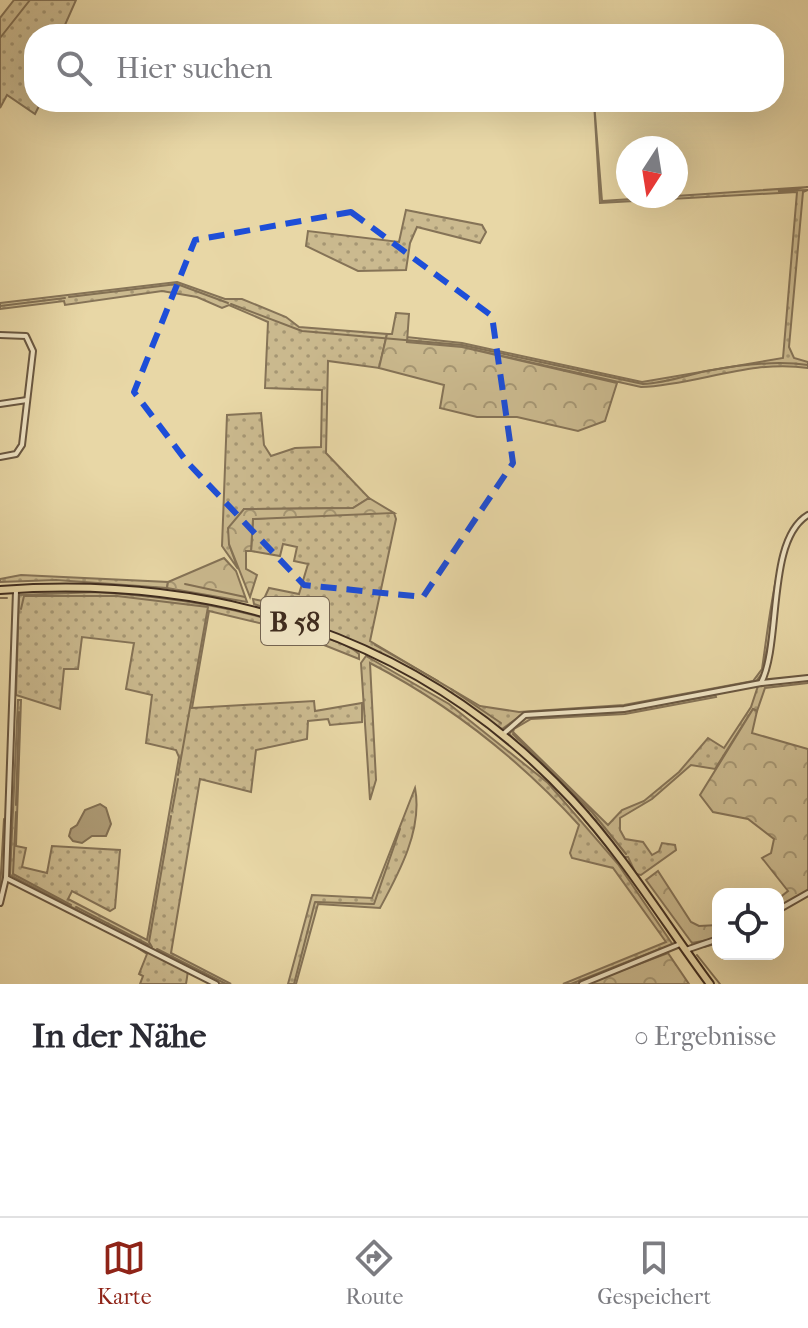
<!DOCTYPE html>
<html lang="de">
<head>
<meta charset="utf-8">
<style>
  :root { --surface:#fff; --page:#f7f7f7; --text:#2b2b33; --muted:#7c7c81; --line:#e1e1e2; --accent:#8f2418 }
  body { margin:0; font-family:"IM FELL French Canon",serif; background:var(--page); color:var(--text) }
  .controls { position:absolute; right:24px; bottom:24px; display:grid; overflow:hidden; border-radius:16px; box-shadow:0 8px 32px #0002 }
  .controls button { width:72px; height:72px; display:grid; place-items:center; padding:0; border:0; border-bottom:2px solid var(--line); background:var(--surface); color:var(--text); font:40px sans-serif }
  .compass { position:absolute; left:616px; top:136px; width:72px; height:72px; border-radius:50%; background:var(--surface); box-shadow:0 8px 32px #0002; rotate:192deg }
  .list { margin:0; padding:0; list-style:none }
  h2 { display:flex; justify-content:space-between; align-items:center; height:104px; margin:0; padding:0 32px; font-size:34px }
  h2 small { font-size:26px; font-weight:400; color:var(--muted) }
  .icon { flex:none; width:44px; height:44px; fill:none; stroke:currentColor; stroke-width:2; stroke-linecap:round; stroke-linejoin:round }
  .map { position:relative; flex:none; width:808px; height:984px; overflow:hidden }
  .search { position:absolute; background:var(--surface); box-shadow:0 8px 32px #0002; left:24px; right:24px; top:24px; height:88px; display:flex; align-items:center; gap:20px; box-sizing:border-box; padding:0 28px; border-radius:32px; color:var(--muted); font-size:30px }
  .sheet { height:232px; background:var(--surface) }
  nav { display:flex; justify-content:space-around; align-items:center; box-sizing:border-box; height:112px; border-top:2px solid var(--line); background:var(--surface); font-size:22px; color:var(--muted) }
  nav a { display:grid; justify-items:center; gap:4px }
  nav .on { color:var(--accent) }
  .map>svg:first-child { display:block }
</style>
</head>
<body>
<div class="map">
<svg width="808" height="984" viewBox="0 0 808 984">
  <defs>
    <pattern id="grass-dots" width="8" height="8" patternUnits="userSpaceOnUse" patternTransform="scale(2)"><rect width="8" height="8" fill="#cbba8f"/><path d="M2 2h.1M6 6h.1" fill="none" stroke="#a69774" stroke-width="1.8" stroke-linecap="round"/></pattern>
    <pattern id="forest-crowns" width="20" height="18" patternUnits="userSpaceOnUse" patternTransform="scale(2)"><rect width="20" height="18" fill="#cbba8f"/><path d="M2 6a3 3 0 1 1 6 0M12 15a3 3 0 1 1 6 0" fill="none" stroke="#a69774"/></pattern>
  </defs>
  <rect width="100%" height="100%" fill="#e8d7a6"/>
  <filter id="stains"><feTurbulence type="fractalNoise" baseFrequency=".0025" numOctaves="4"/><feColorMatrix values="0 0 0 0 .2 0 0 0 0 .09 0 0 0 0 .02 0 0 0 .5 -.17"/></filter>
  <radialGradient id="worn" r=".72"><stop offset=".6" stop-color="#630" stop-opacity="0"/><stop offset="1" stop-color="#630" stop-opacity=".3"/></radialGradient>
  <g fill="url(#grass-dots)" stroke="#857357" stroke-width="2">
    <path d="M14,0H76L61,34H34V102H41L35,114L7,95L0,108V18Z"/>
    <path d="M594,102L602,201L808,187L778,191L808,190L803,192L789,347L794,358L808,362V368C750,359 697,385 641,387L462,347L406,342L407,337L462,343L642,382L783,358L797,192L600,203Z"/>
    <path d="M406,210L482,225L486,232L480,243L417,227L410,243L406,270L358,271L306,246L308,231L399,242Z"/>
    <path d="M177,282L225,299H242L286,317L299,327L387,334L379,368L328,361L326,453L369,498L353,508L244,509L229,544L238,569L222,546L227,415L261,413L264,445L271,456L295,448L321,447L322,390L265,388L268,322L229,305L222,308L197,297L162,291L65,305L64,301L0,309V303Z"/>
    <path d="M353,512L394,513L396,519L370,641L480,706L519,712L624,705L753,681L762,669C767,639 778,516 808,514L793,526L786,546L763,672L755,683L624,708L525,713L502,729C418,673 350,635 254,604L253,599L263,601L269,588L299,594L308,564L294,561L297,547L283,544L280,556L251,551L253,519Z"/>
    <path d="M21,575L168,582L167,588L56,580L0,582V579Z"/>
    <path d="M97,592C173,597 243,608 315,634C329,639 348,644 359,654V659L284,629L209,611L192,708L314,701L315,711L362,703V722L330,725L328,719L308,721L307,739L256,750L251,792L200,779L171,953L231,984H219L10,875L18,700H21L16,846L26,848L22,867L47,873L52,846L120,850L115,908L110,911L72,891L68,899L147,940L179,757L176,750L146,743L152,695L126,689L134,643L82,637L78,669H64L60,709L16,695L19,595Z"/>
    <path d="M366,656L449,704L548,783L618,864L673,945L578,984H563L666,942L613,868L572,858L570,853L579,825C518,758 451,705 370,663L376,780L370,800L361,663Z"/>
    <path d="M808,679V683L765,688L757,711L753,709L715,769L691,765L652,799L620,818V830L625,839L643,842L652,855L659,851L662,843L675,845L676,850L641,875L636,874L628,857H623L590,815L509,734L524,716L623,711L715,694L716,697L625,714L531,719L514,729L513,732L608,825L622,810L644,801L679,772L708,738L724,748L751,707L758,686Z"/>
    <path d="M415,788C423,829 399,873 380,908L318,904L296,984H288L312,895L372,898Z"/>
    <path d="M130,943L188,971L186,984H140L143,976L139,974L147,954Z"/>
  </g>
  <g fill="url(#forest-crowns)" stroke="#857357" stroke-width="2">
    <path d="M396,313L409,314L407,342L462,347L617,383L605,421L578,431L517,417H477L440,408L444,385L379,368L387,334H392Z"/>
    <path d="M369,498L394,513L253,519L251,551H246V569L257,575L250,597L229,544L228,528L244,509L353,508Z"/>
    <path d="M224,558L236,571L247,602L167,588L168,582Z"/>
    <path d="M753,709L757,711L752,733L808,749V892L778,909V899L788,891L762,858L771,853L774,839L748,819L713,812L700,795Z"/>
    <path d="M658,871L691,922L699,926L718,925V938L692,943L646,880Z"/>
    <path d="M668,953L689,984H586Z"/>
  </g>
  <path fill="#af9d78" stroke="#827054" stroke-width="2" d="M100,804L106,808L111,824L106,836H92L82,843L73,841L69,836L71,829L77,825L85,810Z"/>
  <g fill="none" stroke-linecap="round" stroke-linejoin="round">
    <g stroke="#827054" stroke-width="2">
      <path d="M0,38L30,0"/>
      <path d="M69,297L177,284L228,303"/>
      <path d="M231,304L302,331L462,345L643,384C665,383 684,376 706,371C738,365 775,360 808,365"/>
      <path d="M0,306L65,298"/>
      <path d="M185,584L245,597"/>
      <path d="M0,598H7"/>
      <path d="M21,609L24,596H117L208,607L178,775"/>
      <path d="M375,645L438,681"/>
      <path d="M451,689L501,723"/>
      <path d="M537,716L613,713L715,695"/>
      <path d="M513,734L592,812L626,854"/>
      <path d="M16,805L19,712"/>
      <path d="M172,811L178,779"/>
      <path d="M16,812L13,874L71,905"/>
      <path d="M0,891L4,819"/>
      <path d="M76,907L149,945"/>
      <path d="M66,911L83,919"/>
      <path d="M152,947L149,942L171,816"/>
      <path d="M704,947L718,943"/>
      <path d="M157,949L226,984"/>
      <path d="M697,955L720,984"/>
      <path d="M159,957L186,971"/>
      <path d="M294,984L315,902L374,904L400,829"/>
      <path d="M571,984L660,949"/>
    </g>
    <g stroke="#695741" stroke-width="8">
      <g id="street">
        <path d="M0,335L26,336L33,351L22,445L16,454L0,457"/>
        <path d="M0,404L27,400"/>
        <path d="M761,683C782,642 766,540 808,515"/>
        <path d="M502,735L525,715L624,709L761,683L808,678"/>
        <path d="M6,878L216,984"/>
        <path d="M0,903L6,878L16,591"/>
        <path d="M778,910L808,893"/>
        <path d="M686,950L718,939"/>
        <path d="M582,984L680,944"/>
      </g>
    </g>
    <g stroke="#3f2c1f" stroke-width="10">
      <path id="primary" d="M0,590C218,574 421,637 572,800C624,856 664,922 710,984"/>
    </g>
    <use href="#street" stroke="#f0e5c5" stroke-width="4"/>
    <use href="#primary" stroke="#e8d7a6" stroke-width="6"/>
  </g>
  <path fill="none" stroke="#1d4ed8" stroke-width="6" stroke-dasharray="16 10" stroke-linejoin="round" d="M351,212L492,316L513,463L423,597L304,585L187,462L134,392L195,240Z"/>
  <g text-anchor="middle" stroke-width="6" stroke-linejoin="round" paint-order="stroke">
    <rect fill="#f0e5c5" stroke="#746451" stroke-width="2" x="261" y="597" width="68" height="48" rx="6"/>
    <g font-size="28" font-weight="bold" fill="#3f2c1f">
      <text x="295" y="631">B 58</text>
    </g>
  </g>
  <rect width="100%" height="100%" filter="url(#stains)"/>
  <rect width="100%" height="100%" fill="url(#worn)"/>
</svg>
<div class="controls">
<button><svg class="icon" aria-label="locate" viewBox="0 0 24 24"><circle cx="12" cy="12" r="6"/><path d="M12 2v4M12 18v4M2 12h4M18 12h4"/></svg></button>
</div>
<svg class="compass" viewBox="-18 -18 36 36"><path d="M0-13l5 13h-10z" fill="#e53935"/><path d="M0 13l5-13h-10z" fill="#7c7c81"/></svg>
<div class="search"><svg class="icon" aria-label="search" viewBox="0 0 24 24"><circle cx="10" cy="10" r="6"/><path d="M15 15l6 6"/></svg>Hier suchen</div>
</div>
<section class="sheet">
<h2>In der Nähe<small>0 Ergebnisse</small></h2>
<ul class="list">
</ul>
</section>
<nav>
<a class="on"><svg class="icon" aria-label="map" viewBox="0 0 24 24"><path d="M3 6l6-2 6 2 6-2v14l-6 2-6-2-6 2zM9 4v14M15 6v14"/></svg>Karte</a>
<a><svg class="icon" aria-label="directions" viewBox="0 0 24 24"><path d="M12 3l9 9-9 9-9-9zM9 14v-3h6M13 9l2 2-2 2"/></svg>Route</a>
<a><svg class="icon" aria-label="saved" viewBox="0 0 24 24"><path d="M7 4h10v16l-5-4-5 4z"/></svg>Gespeichert</a>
</nav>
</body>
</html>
